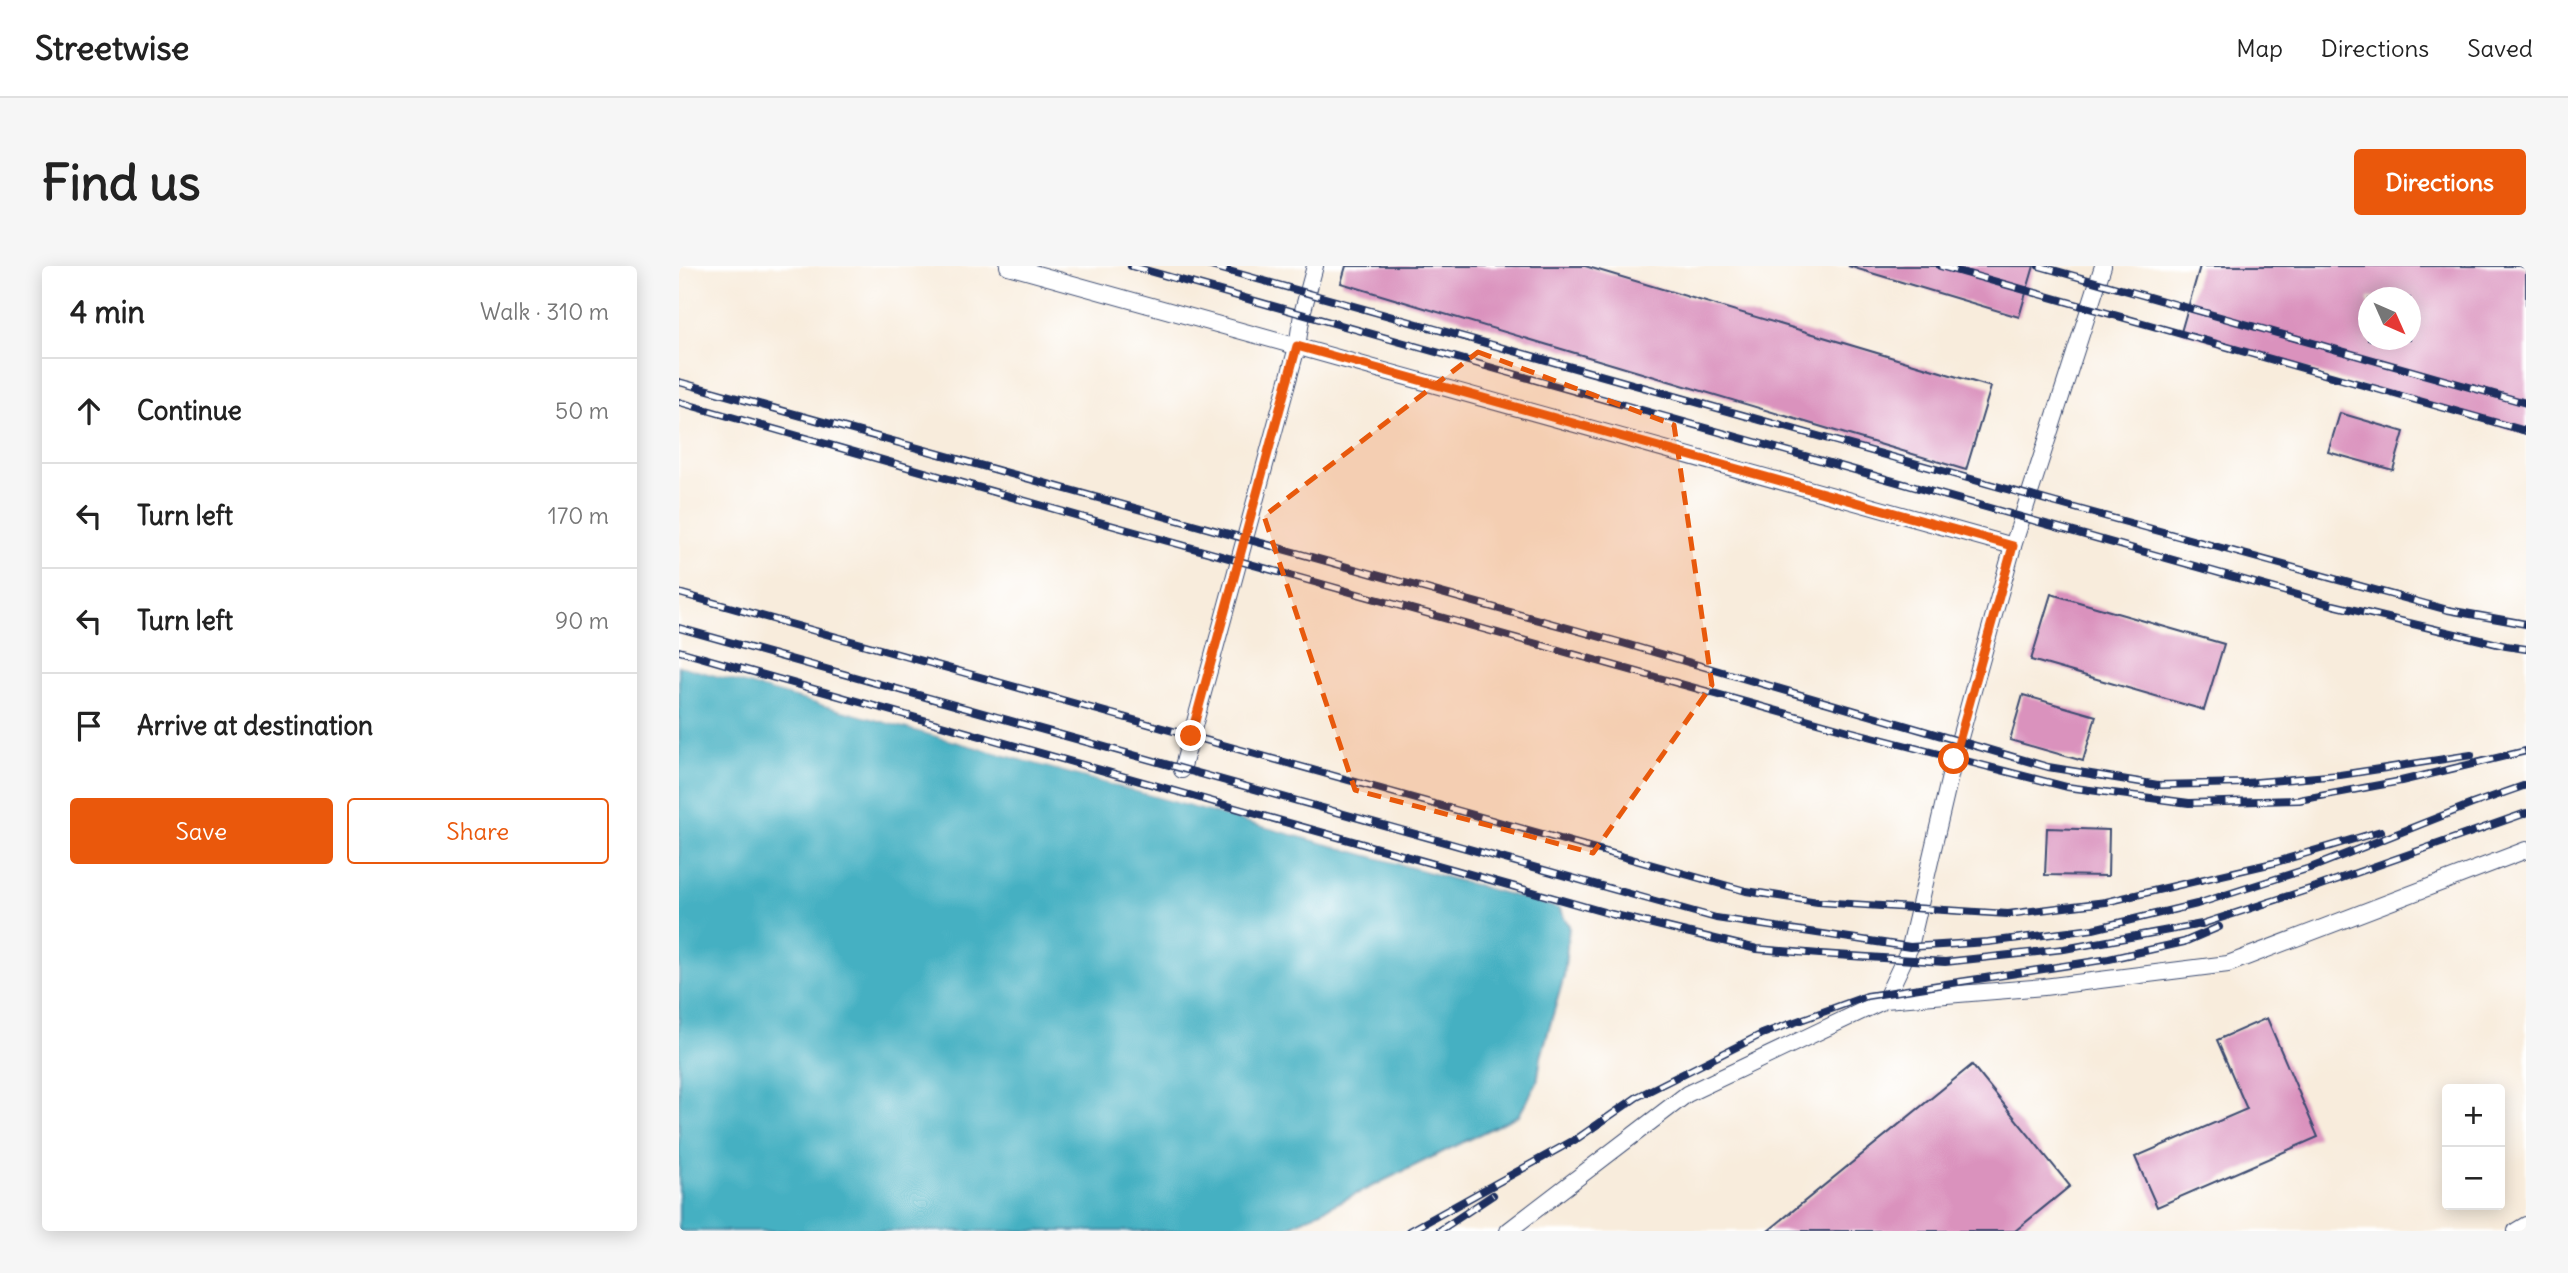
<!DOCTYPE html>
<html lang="en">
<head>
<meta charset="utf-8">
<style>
  :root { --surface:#fff; --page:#f6f6f6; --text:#222; --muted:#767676; --line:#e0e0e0; --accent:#ea580c }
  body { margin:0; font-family:Delius,sans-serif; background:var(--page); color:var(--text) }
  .controls { position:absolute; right:21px; bottom:21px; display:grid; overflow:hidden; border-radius:7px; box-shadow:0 4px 18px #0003 }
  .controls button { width:63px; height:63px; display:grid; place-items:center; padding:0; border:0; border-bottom:2px solid var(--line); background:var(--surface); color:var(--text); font:35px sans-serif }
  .compass { position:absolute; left:1679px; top:21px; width:63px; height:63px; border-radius:50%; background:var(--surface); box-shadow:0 4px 18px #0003; rotate:135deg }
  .stop { position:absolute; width:21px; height:21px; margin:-16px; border:5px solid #ea580c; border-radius:50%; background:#fff }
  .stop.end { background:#ea580c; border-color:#fff; box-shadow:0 2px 7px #0008 }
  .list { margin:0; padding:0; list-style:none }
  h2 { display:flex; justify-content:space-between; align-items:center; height:91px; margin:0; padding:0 28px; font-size:30px }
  h2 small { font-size:23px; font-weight:400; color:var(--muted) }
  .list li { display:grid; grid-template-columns:46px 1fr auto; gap:21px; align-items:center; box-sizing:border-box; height:105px; padding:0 28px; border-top:2px solid var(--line) }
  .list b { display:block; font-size:26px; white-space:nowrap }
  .list em { font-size:23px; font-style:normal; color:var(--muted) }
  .actions { display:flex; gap:14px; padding:21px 28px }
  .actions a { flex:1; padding:16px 0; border:2px solid var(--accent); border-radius:7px; text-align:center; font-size:24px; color:var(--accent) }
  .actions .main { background:var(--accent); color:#fff }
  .icon { flex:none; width:38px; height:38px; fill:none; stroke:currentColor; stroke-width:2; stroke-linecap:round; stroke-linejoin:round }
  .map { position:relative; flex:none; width:1847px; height:965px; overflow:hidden; border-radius:7px }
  header { display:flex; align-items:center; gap:42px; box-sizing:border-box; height:98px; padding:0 35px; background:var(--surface); border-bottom:2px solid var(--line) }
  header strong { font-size:33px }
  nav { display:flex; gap:38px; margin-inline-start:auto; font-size:24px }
  .intro { display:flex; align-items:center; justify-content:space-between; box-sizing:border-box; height:168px; padding:0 42px }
  h1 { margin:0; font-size:49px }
  .button { padding:18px 32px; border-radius:7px; background:var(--accent); color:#fff; font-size:24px; font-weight:700 }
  main { display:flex; gap:42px; padding:0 42px }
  aside { flex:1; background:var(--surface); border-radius:7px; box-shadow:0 4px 18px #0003 }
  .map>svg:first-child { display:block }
</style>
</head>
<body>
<header>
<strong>Streetwise</strong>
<nav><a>Map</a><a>Directions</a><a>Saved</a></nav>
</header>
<div class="intro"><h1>Find us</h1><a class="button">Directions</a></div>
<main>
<aside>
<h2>4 min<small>Walk · 310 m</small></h2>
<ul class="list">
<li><svg class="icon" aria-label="ahead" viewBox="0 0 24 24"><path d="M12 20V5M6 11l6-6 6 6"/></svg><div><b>Continue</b></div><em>50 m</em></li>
<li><svg class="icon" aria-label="left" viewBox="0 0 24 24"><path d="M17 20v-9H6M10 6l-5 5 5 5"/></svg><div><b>Turn left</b></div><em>170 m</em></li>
<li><svg class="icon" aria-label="left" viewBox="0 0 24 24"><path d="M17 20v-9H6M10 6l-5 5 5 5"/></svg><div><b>Turn left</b></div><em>90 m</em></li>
<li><svg class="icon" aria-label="arrive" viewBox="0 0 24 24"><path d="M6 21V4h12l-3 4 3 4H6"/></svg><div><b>Arrive at destination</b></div></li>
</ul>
<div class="actions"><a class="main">Save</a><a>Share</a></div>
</aside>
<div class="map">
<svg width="1847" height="965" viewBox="0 0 1847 965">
  <rect width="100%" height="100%" fill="#fff"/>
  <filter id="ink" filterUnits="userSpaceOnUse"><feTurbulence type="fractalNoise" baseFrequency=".0143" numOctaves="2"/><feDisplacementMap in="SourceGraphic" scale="14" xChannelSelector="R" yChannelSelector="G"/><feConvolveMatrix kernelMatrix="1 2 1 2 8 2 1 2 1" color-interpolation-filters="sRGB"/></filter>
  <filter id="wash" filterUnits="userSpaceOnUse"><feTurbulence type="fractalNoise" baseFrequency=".00686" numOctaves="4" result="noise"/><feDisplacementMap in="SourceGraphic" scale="28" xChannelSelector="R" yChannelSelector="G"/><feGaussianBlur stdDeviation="1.57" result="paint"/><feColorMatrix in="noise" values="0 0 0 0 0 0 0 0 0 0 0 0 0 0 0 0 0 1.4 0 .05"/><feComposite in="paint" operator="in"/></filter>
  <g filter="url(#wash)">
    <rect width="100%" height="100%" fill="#f8ecdc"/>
    <path fill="#44b0c2" stroke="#307090" stroke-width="2" d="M0,399L880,642L890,660L885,710L862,791L858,817L840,849L601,965H0Z"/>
    <path fill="#f8ecdc" d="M0,396L881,638L885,643L0,399Z"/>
    <g id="blocks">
      <g fill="#da92bd" fill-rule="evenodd">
        <path d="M667,0H906L1312,121L1287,204L662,17Z"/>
        <path d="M1169,0H1355L1340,51Z"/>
        <path d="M1521,0H1841L1847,2V168L1502,66ZM1689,32H1731V74H1689Z"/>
        <path d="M1661,147L1725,166L1714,204L1649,186Z"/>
        <path d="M1372,328L1545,378L1525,444L1352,394Z"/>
        <path d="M1344,429L1417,450L1404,495L1331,474Z"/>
        <path d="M1368,562L1430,564L1429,610L1366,609Z"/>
        <path d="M1588,752L1639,871L1478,941L1456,891L1568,843L1538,774Z"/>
        <path d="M1293,799L1391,920L1336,965H1089Z"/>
      </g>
    </g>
  </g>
  <g filter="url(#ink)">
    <use href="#blocks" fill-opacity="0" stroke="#3c4b71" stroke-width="2"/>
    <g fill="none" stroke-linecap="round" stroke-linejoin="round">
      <g stroke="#3c4b71" stroke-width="18">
        <g id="lane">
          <path d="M329,0L1334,280"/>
          <path d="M503,504L618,81L623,48L636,0"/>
          <path d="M1206,734L1231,681L1275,493L1334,280L1424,0"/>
          <path d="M829,965L1008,828L1206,734L1365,721L1549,698L1847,584"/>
          <path d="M1837,965L1847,959"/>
        </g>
      </g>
      <use href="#lane" stroke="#fff" stroke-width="16"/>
      <g stroke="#1b2f5e" stroke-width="8">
        <g id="rail">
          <path d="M452,0L1654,339L1827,380L1847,383"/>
          <path d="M532,0L1374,236L1769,344L1847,358"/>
          <path d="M1261,0L1847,165"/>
          <path d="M1360,0L1847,137"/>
          <path d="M0,116L947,378L1369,501L1479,519L1567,517L1661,509L1792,489"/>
          <path d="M0,136L417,255L1170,465L1388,521L1510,537L1620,534L1722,515L1847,485"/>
          <path d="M0,327L1067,625L1139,636L1329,648L1427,636L1594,597L1702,565"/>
          <path d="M0,362L1037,652L1231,681L1309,676L1414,663L1518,638L1634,601L1793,538L1847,519"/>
          <path d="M0,385L932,648L1078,683L1141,688L1266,696L1385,683L1523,658L1637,621L1847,547"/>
          <path d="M731,965L899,872L958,831L1083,768L1188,730L1430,693L1505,676L1540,661"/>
          <path d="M760,965L814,929"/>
        </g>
      </g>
      <use href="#rail" stroke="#fff" stroke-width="5" stroke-dasharray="16" stroke-linecap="butt"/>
    </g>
  </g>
  <g fill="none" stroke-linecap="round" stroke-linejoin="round" filter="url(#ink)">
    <path stroke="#ea580c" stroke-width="9" d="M512,470L618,80L1334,280L1275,493"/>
  </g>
  <path fill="#e8590c" fill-opacity="0.2" stroke="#e8590c" stroke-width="5" stroke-dasharray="14 9" stroke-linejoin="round" d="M799,86L995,159L1033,419L914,587L676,524L585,250Z"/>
</svg>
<div class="controls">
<button>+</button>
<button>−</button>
</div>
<svg class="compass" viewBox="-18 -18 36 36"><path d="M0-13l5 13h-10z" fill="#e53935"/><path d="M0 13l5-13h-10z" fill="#767676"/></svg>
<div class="stop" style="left:1275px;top:493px"></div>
<div class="stop end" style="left:512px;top:470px"></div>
</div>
</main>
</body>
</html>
